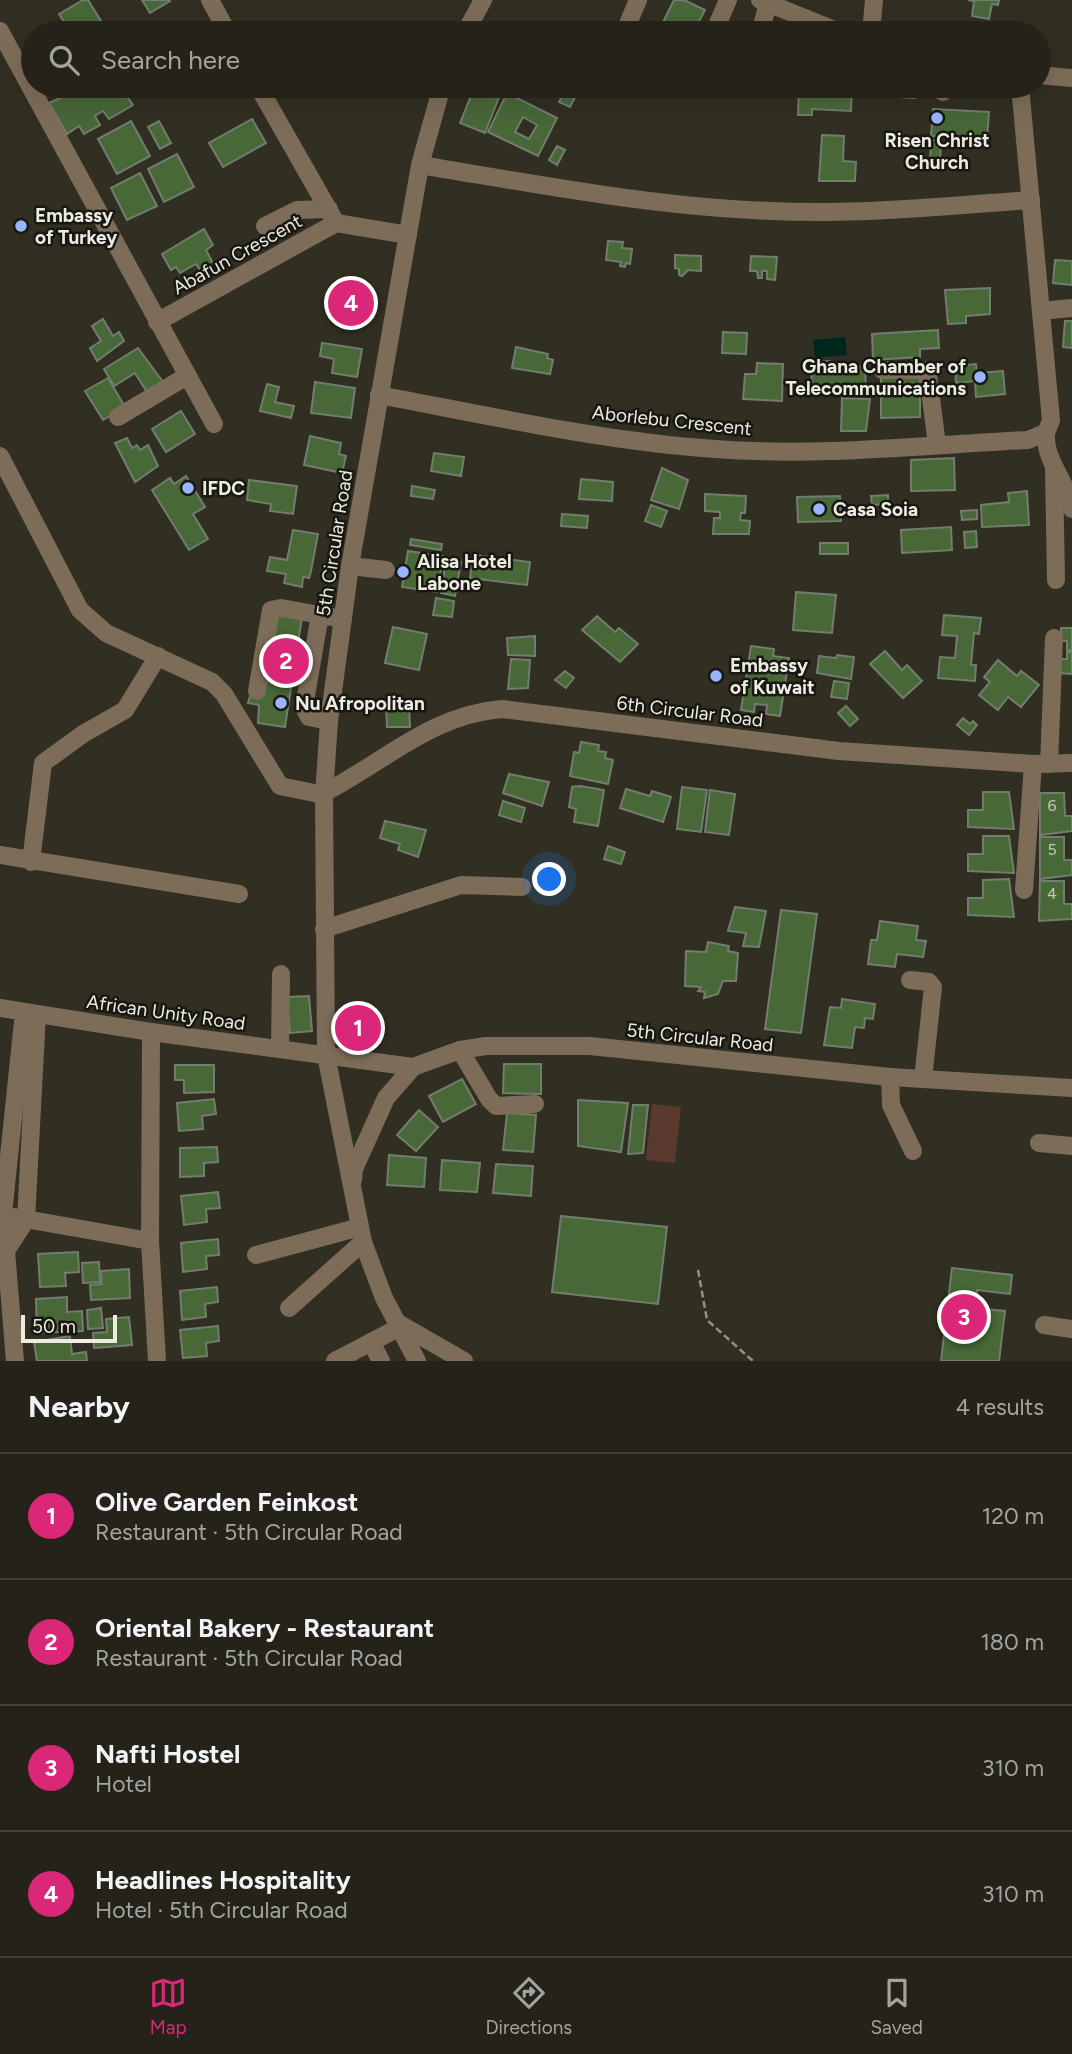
<!DOCTYPE html>
<html lang="en">
<head>
<meta charset="utf-8">
<style>
  :root { --surface:#252319; --page:#312f26; --text:#f1f3f6; --muted:#a3a4a2; --line:#424038; --accent:#db2777 }
  body { margin:0; font-family:Figtree,sans-serif; background:var(--page); color:var(--text) }
  .scale { position:absolute; left:21px; bottom:18px; width:96px; box-sizing:border-box; padding-left:7px; border:4px solid #ecece2; border-top:0; font-size:19px; line-height:24px; white-space:nowrap; color:#ecece2; -webkit-text-stroke:5px #181711; paint-order:stroke }
  .you { position:absolute; left:550px; top:880px; width:24px; height:24px; margin:-18px; border:5px solid #fff; border-radius:50%; background:#1a73e8; box-shadow:0 0 0 10px #1a73e833 }
  .badge { display:grid; place-items:center; width:46px; height:46px; border-radius:50%; background:var(--accent); color:#fff; font-size:23px; font-weight:700 }
  .pin { position:absolute; translate:-50% -50%; border:4px solid #fff; box-shadow:0 2px 7px #0006 }
  .list { margin:0; padding:0; list-style:none }
  h2 { display:flex; justify-content:space-between; align-items:center; height:91px; margin:0; padding:0 28px; font-size:30px }
  h2 small { font-size:23px; font-weight:400; color:var(--muted) }
  .list li { display:grid; grid-template-columns:46px 1fr auto; gap:21px; align-items:center; box-sizing:border-box; height:126px; padding:0 28px; border-top:2px solid var(--line) }
  .list b { display:block; font-size:26px; white-space:nowrap }
  .list p { margin:0; font-size:23px; white-space:nowrap; color:var(--muted) }
  .list em { font-size:23px; font-style:normal; color:var(--muted) }
  .icon { flex:none; width:38px; height:38px; fill:none; stroke:currentColor; stroke-width:2; stroke-linecap:round; stroke-linejoin:round }
  .map { position:relative; flex:none; width:1072px; height:1361px; overflow:hidden }
  .search { position:absolute; background:var(--surface); box-shadow:0 7px 28px #0002; left:21px; right:21px; top:21px; height:77px; display:flex; align-items:center; gap:18px; box-sizing:border-box; padding:0 24px; border-radius:38px; color:var(--muted); font-size:26px }
  .sheet { height:595px; background:var(--surface) }
  nav { display:flex; justify-content:space-around; align-items:center; box-sizing:border-box; height:98px; border-top:2px solid var(--line); background:var(--surface); font-size:19px; color:var(--muted) }
  nav a { display:grid; justify-items:center; gap:4px }
  nav .on { color:var(--accent) }
  .map>svg:first-child { display:block }
</style>
</head>
<body>
<div class="map">
<svg width="1072" height="1361" viewBox="0 0 1072 1361">
  <rect width="100%" height="100%" fill="#312f21"/>
  <path fill="#5a392f" d="M652,1104L681,1107L675,1163L646,1160Z"/>
  <path fill="#00271c" d="M845,337L847,355L815,358L813,340Z"/>
  <g fill="#486838" stroke="#737d6f" stroke-width="2" fill-rule="evenodd">
    <path d="M83,0H88L104,26L92,33H71L59,14Z"/>
    <path d="M142,0H169L170,1L150,13Z"/>
    <path d="M674,0H684L705,10L693,33H671L660,28Z"/>
    <path d="M968,0H999L998,5L992,4L989,19L972,16L974,1Z"/>
    <path d="M80,86H135L139,92L128,98L133,105L109,119L103,111L95,116L100,125L84,134L79,126L67,134L49,103L76,91Z"/>
    <path d="M475,86L503,87L485,133L460,123Z"/>
    <path d="M567,86H581L570,107L559,102Z"/>
    <path d="M799,86H852L851,111L812,109V115H798Z"/>
    <path d="M882,86H916L915,98L881,96Z"/>
    <path d="M507,93L557,118L538,156L488,132ZM523,117L537,125L529,139L515,132Z"/>
    <path d="M933,109L989,112L987,139L931,136Z"/>
    <path d="M252,119L266,143L223,167L209,143Z"/>
    <path d="M131,121L150,156L117,174L98,139Z"/>
    <path d="M159,121L171,143L160,149L148,127Z"/>
    <path d="M822,135L844,136L843,161L856,162L855,181H819Z"/>
    <path d="M931,140H941L940,164H930Z"/>
    <path d="M557,146L565,150L557,165L549,160Z"/>
    <path d="M177,154L194,187L164,202L148,169Z"/>
    <path d="M140,173L157,206L127,220L111,188Z"/>
    <path d="M204,229L213,245L206,250L214,265L201,272L196,264L180,273L176,267L171,270L162,254Z"/>
    <path d="M608,241L623,242L622,248L632,249L630,264L626,263L625,267L620,266L621,262L606,260Z"/>
    <path d="M675,255L701,256V271L688,270L682,276L679,275V269L675,268Z"/>
    <path d="M751,256L777,257L775,280L767,279V271H762V278H758L757,271H750Z"/>
    <path d="M1055,260L1072,261V285L1053,283Z"/>
    <path d="M990,288V314L966,316V323L948,324L945,290Z"/>
    <path d="M103,319L113,336L119,332L124,341L97,361L90,348L101,341L92,326Z"/>
    <path d="M1065,321H1072V348L1063,347Z"/>
    <path d="M938,330L939,348L920,349V357L873,360L872,334Z"/>
    <path d="M723,332L747,333L746,354L722,353Z"/>
    <path d="M322,343L362,349L357,377L332,373L334,359L320,356Z"/>
    <path d="M516,347L548,354L547,358L553,360L550,374L512,368Z"/>
    <path d="M138,348L163,382L147,392L135,373L114,386L104,369Z"/>
    <path d="M830,361V368L865,366L866,389L812,392L811,362Z"/>
    <path d="M757,363L783,364L782,401L743,399L745,374H756Z"/>
    <path d="M976,364L977,373L1003,371L1005,394L976,397L975,381L956,383L955,366Z"/>
    <path d="M108,378L125,407L103,420L85,391Z"/>
    <path d="M881,378H920V417L881,418Z"/>
    <path d="M315,382L355,388L351,418L311,413Z"/>
    <path d="M267,384L279,387L275,402L294,406L291,418L260,411Z"/>
    <path d="M842,398L870,399L866,431H841Z"/>
    <path d="M181,411L195,434L166,452L152,429Z"/>
    <path d="M310,436L341,443L339,454L346,456L342,473L304,465Z"/>
    <path d="M127,438L132,448L137,445L140,450L148,445L158,466L135,482L115,443Z"/>
    <path d="M434,453L464,457L461,476L431,471Z"/>
    <path d="M954,458L955,490L911,491V460Z"/>
    <path d="M662,468L688,480L679,509L651,500Z"/>
    <path d="M186,476L205,507L193,514L208,539L189,550L152,490L170,478L174,484Z"/>
    <path d="M581,479L613,482L612,501L579,499Z"/>
    <path d="M249,480L297,486L293,514L270,511L271,504L247,500Z"/>
    <path d="M412,486L435,490L433,499L411,496Z"/>
    <path d="M1027,491L1029,525L982,527L981,505L1009,502L1008,493Z"/>
    <path d="M705,494L746,496L745,513H741L740,520L750,521L749,534H713L714,518H720V512L705,511Z"/>
    <path d="M888,495V504L872,505L871,496Z"/>
    <path d="M840,496L841,521L798,522L797,497Z"/>
    <path d="M651,505L667,511L661,527L645,521Z"/>
    <path d="M977,510V519L962,520L961,511Z"/>
    <path d="M562,514L588,516L587,528L561,526Z"/>
    <path d="M951,527L952,550L902,553L901,530Z"/>
    <path d="M293,530L318,534L311,571L309,578L303,577L302,587L284,583L286,574L267,571L270,557L287,560Z"/>
    <path d="M976,531L977,547L965,548L964,532Z"/>
    <path d="M411,539L442,544L441,550L410,545Z"/>
    <rect x="820" y="543" width="28" height="11"/>
    <path d="M408,551L443,556L437,592L402,587Z"/>
    <path d="M473,555L530,562L527,585L470,578Z"/>
    <path d="M446,559L461,562L455,596L441,593Z"/>
    <path d="M796,592L836,595L832,633L793,630Z"/>
    <path d="M436,598L454,601L452,617L433,615Z"/>
    <path d="M275,613L302,617L285,727L258,723L259,705L248,703Z"/>
    <path d="M944,615L981,618L979,634L974,633L971,665H976L975,681L938,678L940,657L955,658L957,636L942,635Z"/>
    <path d="M597,616L615,632L619,628L638,644L620,662L582,630Z"/>
    <path d="M393,627L427,634L419,670L385,663Z"/>
    <path d="M1061,628H1072V650H1067V641H1061Z"/>
    <path d="M535,636V656L508,655L507,638Z"/>
    <path d="M751,646L774,649L773,656L789,658L780,716L766,714L767,705L755,704L754,712L741,710Z"/>
    <path d="M885,651L902,670L907,665L922,681L903,698L870,664Z"/>
    <path d="M1067,652H1072V674L1059,673V659H1067Z"/>
    <path d="M837,655L854,657L851,679L817,673L819,656L836,658Z"/>
    <path d="M511,659L530,660L528,688L508,689Z"/>
    <path d="M998,660L1017,676L1021,671L1039,685L1021,707L1008,697L998,710L979,695L990,682L984,677Z"/>
    <path d="M565,671L574,678L566,688L555,680Z"/>
    <path d="M834,681L849,683L847,699L831,697Z"/>
    <path d="M386,705H409L410,727H387Z"/>
    <path d="M846,706L858,719L850,726L838,713Z"/>
    <path d="M963,718L970,724L973,721L977,725L969,735L957,725Z"/>
    <path d="M581,742L599,745L598,751L606,752L605,758L613,760L608,784L570,776L574,752L579,753Z"/>
    <path d="M509,774L549,782L542,806L503,793Z"/>
    <path d="M580,786L604,790L598,826L574,822L576,809L569,807L572,787Z"/>
    <path d="M682,787L707,790L701,832L677,829Z"/>
    <path d="M626,789L650,796L652,791L671,797L663,822L620,808Z"/>
    <path d="M710,790L735,794L729,835L705,832Z"/>
    <path d="M983,792H1009L1014,829L968,827V810H983Z"/>
    <path d="M1040,793H1064L1065,816H1072V831L1040,835Z"/>
    <path d="M503,801L525,808L521,822L499,815Z"/>
    <path d="M385,821L426,830L418,857L398,850L400,844L380,838Z"/>
    <path d="M983,836H1009L1014,873L968,871V854H983Z"/>
    <path d="M1040,837H1064V860H1072V875L1040,879Z"/>
    <path d="M608,846L625,852L621,864L604,859Z"/>
    <path d="M1009,879L1014,917L968,915V898H983V880Z"/>
    <path d="M1040,881H1064V904H1072V919L1039,921Z"/>
    <path d="M735,907L766,911L759,947L743,946L746,933L728,931Z"/>
    <path d="M781,910L817,914L801,1033L765,1029Z"/>
    <path d="M880,921L918,926L916,940L926,941L923,957L897,954L895,967L868,964L871,940H877Z"/>
    <path d="M708,942L729,946L728,951L738,953L736,981H723L718,994L704,998L705,992L698,991L701,987L685,986L686,951L706,952Z"/>
    <path d="M309,996L312,1031L290,1033L287,997Z"/>
    <path d="M842,999L875,1004L873,1019L865,1018L864,1028L855,1027L852,1048L824,1045L830,1007L841,1008Z"/>
    <path d="M504,1064H541V1094L503,1093Z"/>
    <path d="M175,1065H214V1092L184,1093V1080H175Z"/>
    <path d="M462,1079L476,1104L443,1122L429,1096Z"/>
    <path d="M214,1099L216,1114L202,1116L203,1129L179,1131L177,1103Z"/>
    <path d="M578,1100L628,1103L621,1152L578,1146Z"/>
    <path d="M633,1105H648L643,1153L628,1154Z"/>
    <path d="M419,1110L438,1127L416,1151L397,1135Z"/>
    <path d="M507,1113L536,1115L533,1152L503,1150Z"/>
    <path d="M217,1147L218,1162L204,1163V1176L180,1177V1148Z"/>
    <path d="M389,1155L426,1158L424,1187L387,1185Z"/>
    <path d="M442,1160L480,1163L477,1192L440,1190Z"/>
    <path d="M496,1164L533,1166L531,1196L493,1193Z"/>
    <path d="M218,1192L220,1208L206,1209L207,1222L184,1225L181,1196Z"/>
    <path d="M561,1216L667,1227L658,1304L552,1292Z"/>
    <path d="M218,1239L219,1255L206,1256L207,1269L183,1272L181,1243Z"/>
    <path d="M78,1252L79,1272L65,1273L66,1286L40,1287L38,1254Z"/>
    <path d="M99,1262L100,1282L83,1283L82,1263Z"/>
    <path d="M952,1268L1012,1275L1010,1294L977,1290L975,1308L1005,1311L999,1361H941Z"/>
    <path d="M129,1269L130,1298L91,1300L90,1285L102,1284L101,1271Z"/>
    <path d="M217,1287L218,1302L205,1304L206,1317L182,1320L180,1291Z"/>
    <path d="M67,1297V1312L82,1311L83,1331L37,1333L36,1299Z"/>
    <path d="M101,1308L103,1328L88,1329L87,1310Z"/>
    <path d="M129,1317L132,1345L94,1348L93,1333L107,1332L106,1319Z"/>
    <path d="M218,1326L219,1341L206,1343L207,1356L183,1358L180,1330Z"/>
    <path d="M70,1336L72,1354L86,1352L87,1361H37L34,1342Z"/>
  </g>
  <g fill="none" stroke-linecap="round" stroke-linejoin="round">
    <path stroke="#929185" stroke-width="2.5" stroke-dasharray="7 3.5" stroke-linecap="butt" d="M698,1270L707,1320L753,1361"/>
    <g stroke="#7d6c58" stroke-width="18">
      <path d="M210,0L228,33"/>
      <path d="M760,0L842,33"/>
      <path d="M0,31L214,424"/>
      <path d="M465,33L483,0"/>
      <path d="M624,33L638,0"/>
      <path d="M723,33L718,23L728,0"/>
      <path d="M760,33L769,0"/>
      <path d="M871,33L874,0"/>
      <path d="M1039,75L1072,78"/>
      <path d="M258,86L336,223"/>
      <path d="M943,86V92"/>
      <path d="M1020,86L1051,420C1050,425 1046,430 1046,435C1045,462 1068,483 1072,509"/>
      <path d="M420,165C536,184 654,207 772,211C858,215 945,206 1031,200"/>
      <path d="M265,226L297,210L329,209"/>
      <path d="M1041,311L1072,308"/>
      <path d="M157,322L336,223L408,235"/>
      <path d="M882,370H923L928,375L937,445"/>
      <path d="M379,395C490,416 602,441 715,449C819,457 925,445 1028,440L1045,433"/>
      <path d="M118,417L187,376"/>
      <path d="M0,456L80,610L106,633L212,682L224,694L280,786L324,795"/>
      <path d="M1054,470L1056,580"/>
      <path d="M350,566L386,570"/>
      <path d="M257,691L271,610L281,608L320,615"/>
      <path d="M329,721L309,717L304,707L320,615L343,619"/>
      <path d="M1049,764L1054,638"/>
      <path d="M324,793C384,762 433,714 502,709L839,751L1033,764L1072,763"/>
      <path d="M0,855L239,894"/>
      <path d="M31,862L43,763L83,734L125,710L158,656"/>
      <path d="M1024,890L1033,764"/>
      <path d="M324,929L461,885L522,887"/>
      <path d="M910,980L929,982L933,987L923,1079"/>
      <path d="M0,1008L151,1032L413,1067L460,1050L486,1046H590L890,1077L1072,1088"/>
      <path d="M151,1032L150,1241L157,1361"/>
      <path d="M280,1049L281,974"/>
      <path d="M460,1050L489,1099L496,1106L535,1104"/>
      <path d="M890,1077L891,1105L913,1151"/>
      <path d="M1039,1143L1072,1146"/>
      <path d="M353,1180L354,1169L386,1098L413,1067"/>
      <path d="M14,1217L150,1241"/>
      <path d="M7,1249L26,1220L37,1014"/>
      <path d="M256,1255L360,1227"/>
      <path d="M289,1308L363,1242"/>
      <path d="M398,1323L464,1361"/>
      <path d="M1044,1325L1072,1329"/>
      <path d="M371,1342L381,1361"/>
      <path d="M15,1361L3,1214L24,1012"/>
      <path d="M335,1361L400,1327"/>
      <path d="M417,1361L384,1298L363,1242L326,1055L324,795L329,721L350,566L420,165L442,86"/>
    </g>
  </g>
  <g fill="#98b5fd" stroke="#181711" stroke-width="2.5">
    <circle cx="937" cy="118" r="7"/>
    <circle cx="21" cy="226" r="7"/>
    <circle cx="980" cy="377" r="7"/>
    <circle cx="188" cy="488" r="7"/>
    <circle cx="819" cy="509" r="7"/>
    <circle cx="403" cy="572" r="7"/>
    <circle cx="716" cy="676" r="7"/>
    <circle cx="281" cy="703" r="7"/>
  </g>
  <g text-anchor="middle" stroke-width="5" stroke-linejoin="round" paint-order="stroke">
    <g font-size="16" fill="#c3cbb8">
      <text x="1052" y="811">6</text>
      <text x="1052" y="855">5</text>
      <text x="1052" y="899">4</text>
    </g>
    <g font-size="19" font-weight="bold" fill="#ecece2" stroke="#181711" text-anchor="start">
      <text x="937" y="147" text-anchor="middle">Risen Christ<tspan x="937" dy="22">Church</tspan></text>
      <text x="35" y="222">Embassy<tspan x="35" dy="22">of Turkey</tspan></text>
      <text x="966" y="373" text-anchor="end">Ghana Chamber of<tspan x="966" dy="22">Telecommunications</tspan></text>
      <text x="202" y="495">IFDC</text>
      <text x="833" y="516">Casa Soia</text>
      <text x="417" y="568">Alisa Hotel<tspan x="417" dy="22">Labone</tspan></text>
      <text x="730" y="672">Embassy<tspan x="730" dy="22">of Kuwait</tspan></text>
      <text x="295" y="710">Nu Afropolitan</text>
    </g>
    <g font-size="19" fill="#ecece2" stroke="#181711">
      <text transform="translate(237 254) rotate(-29)" y="7">Abafun Crescent</text>
      <text transform="translate(672 420) rotate(6)" y="7">Aborlebu Crescent</text>
      <text transform="translate(334 543) rotate(-81)" y="7">5th Circular Road</text>
      <text transform="translate(690 711) rotate(7)" y="7">6th Circular Road</text>
      <text transform="translate(166 1012) rotate(8)" y="7">African Unity Road</text>
      <text transform="translate(700 1037) rotate(6)" y="7">5th Circular Road</text>
    </g>
  </g>
</svg>
<div class="scale">50 m</div>
<div class="you"></div>
<div class="pin badge" style="left:358px;top:1028px">1</div>
<div class="pin badge" style="left:286px;top:661px">2</div>
<div class="pin badge" style="left:964px;top:1317px">3</div>
<div class="pin badge" style="left:351px;top:303px">4</div>
<div class="search"><svg class="icon" aria-label="search" viewBox="0 0 24 24"><circle cx="10" cy="10" r="6"/><path d="M15 15l6 6"/></svg>Search here</div>
</div>
<section class="sheet">
<h2>Nearby<small>4 results</small></h2>
<ul class="list">
<li><span class="badge">1</span><div><b>Olive Garden Feinkost</b><p>Restaurant · 5th Circular Road</p></div><em>120 m</em></li>
<li><span class="badge">2</span><div><b>Oriental Bakery - Restaurant</b><p>Restaurant · 5th Circular Road</p></div><em>180 m</em></li>
<li><span class="badge">3</span><div><b>Nafti Hostel</b><p>Hotel</p></div><em>310 m</em></li>
<li><span class="badge">4</span><div><b>Headlines Hospitality</b><p>Hotel · 5th Circular Road</p></div><em>310 m</em></li>
</ul>
</section>
<nav>
<a class="on"><svg class="icon" aria-label="map" viewBox="0 0 24 24"><path d="M3 6l6-2 6 2 6-2v14l-6 2-6-2-6 2zM9 4v14M15 6v14"/></svg>Map</a>
<a><svg class="icon" aria-label="directions" viewBox="0 0 24 24"><path d="M12 3l9 9-9 9-9-9zM9 14v-3h6M13 9l2 2-2 2"/></svg>Directions</a>
<a><svg class="icon" aria-label="saved" viewBox="0 0 24 24"><path d="M7 4h10v16l-5-4-5 4z"/></svg>Saved</a>
</nav>
</body>
</html>
